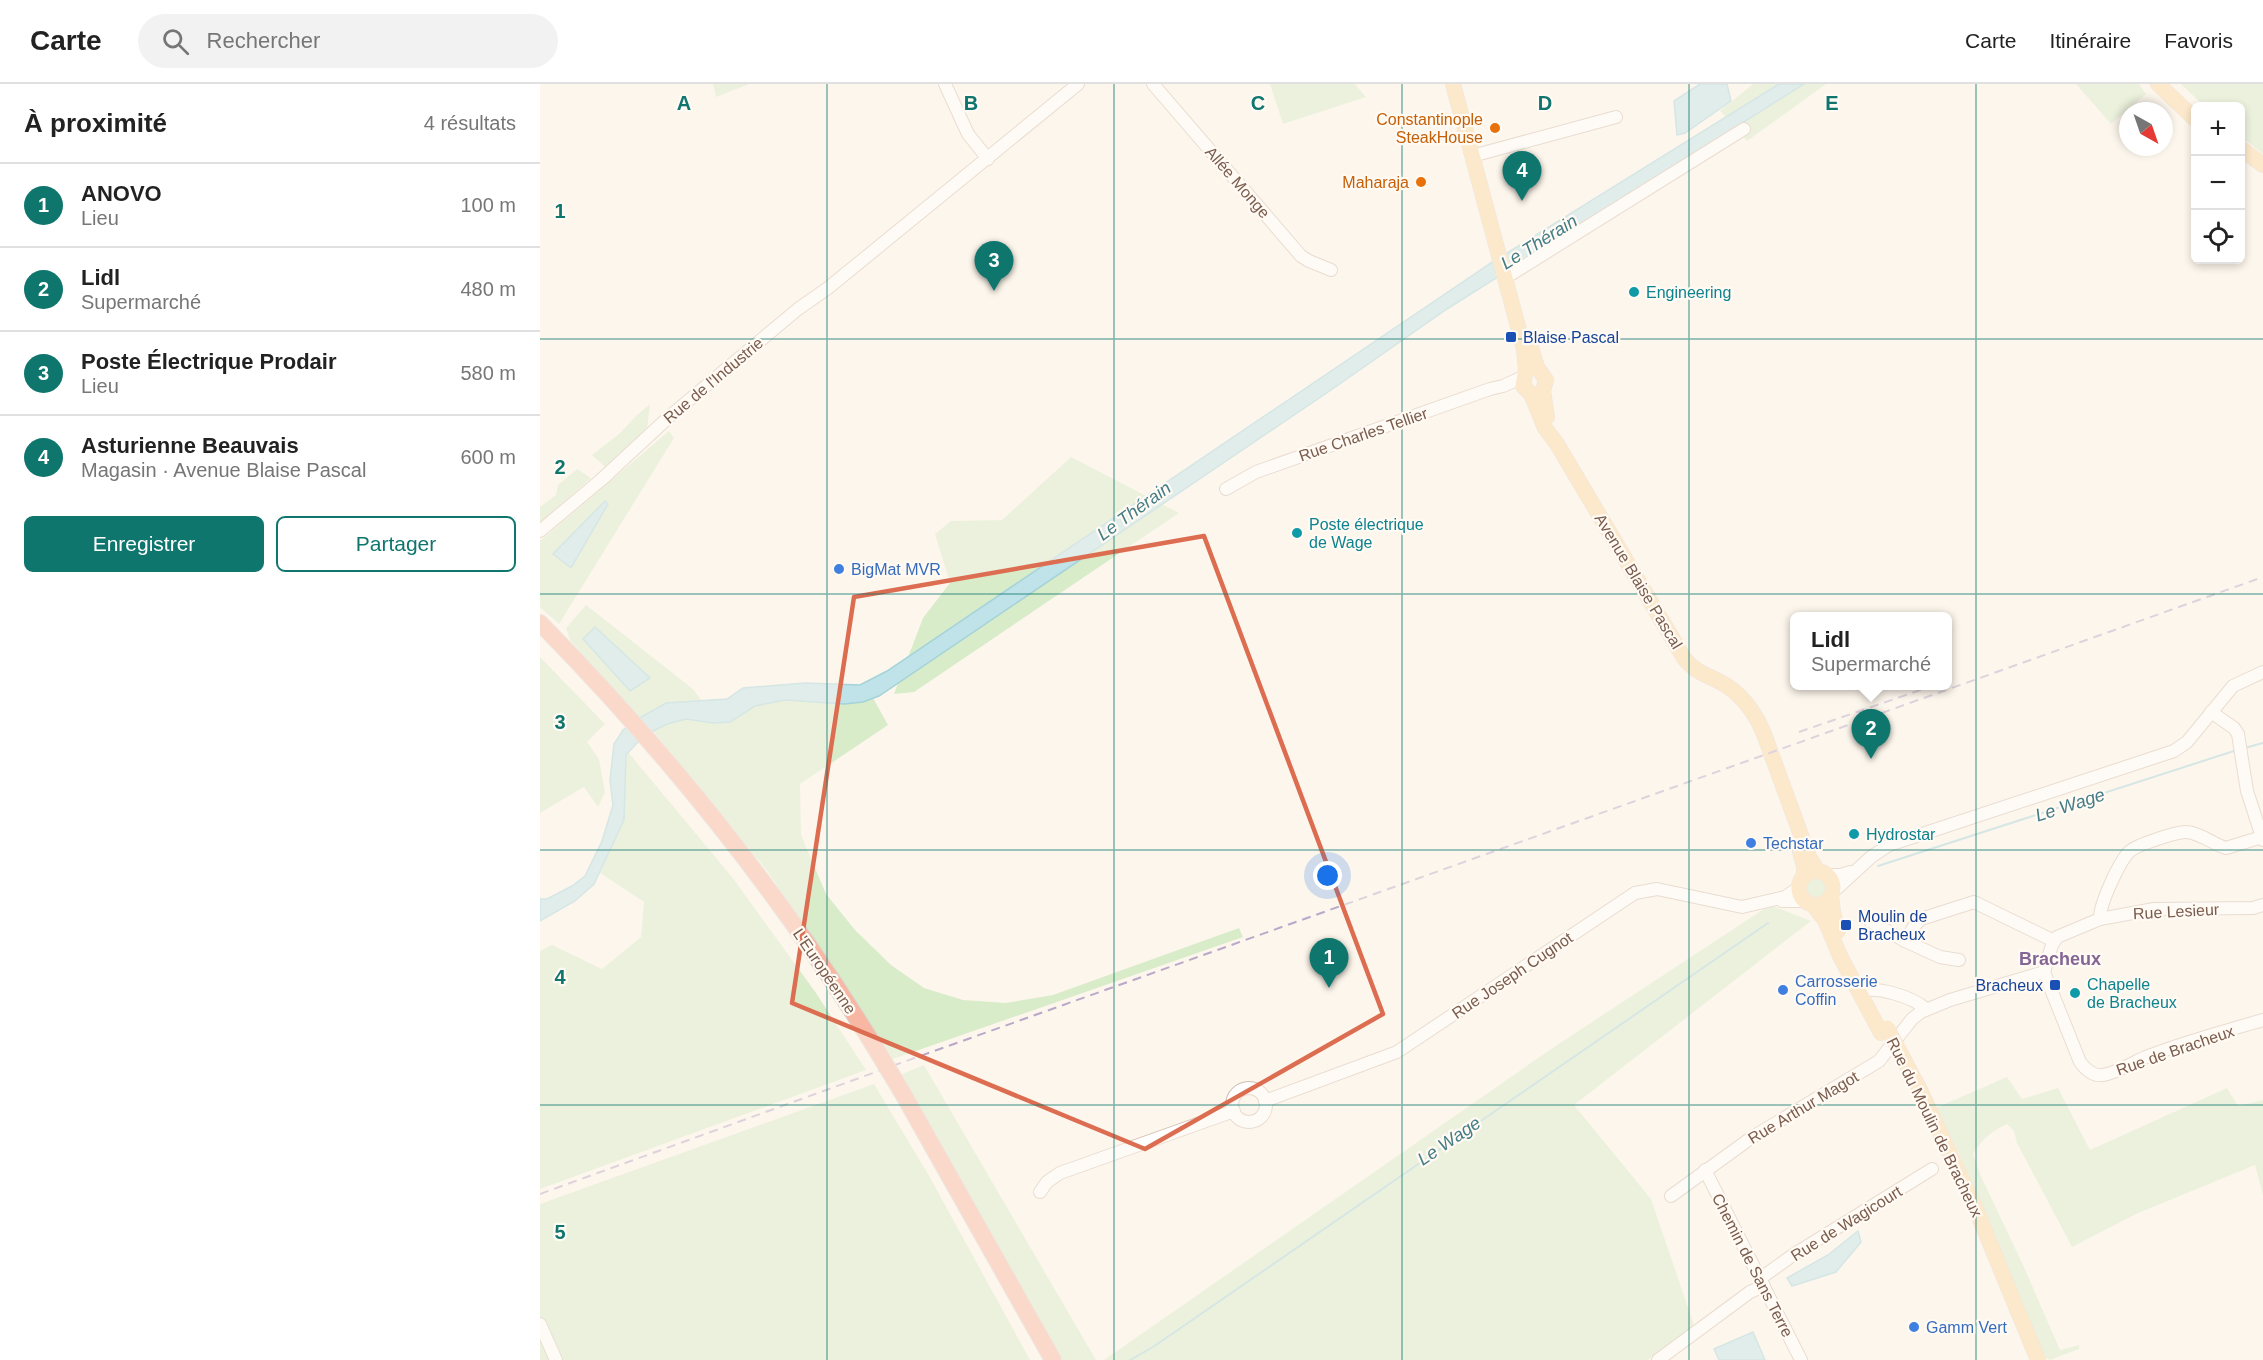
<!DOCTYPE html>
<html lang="fr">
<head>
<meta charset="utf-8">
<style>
  :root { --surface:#fff; --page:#f2f2f2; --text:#222; --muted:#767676; --line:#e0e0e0; --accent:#0f766e }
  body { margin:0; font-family:Helvetica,sans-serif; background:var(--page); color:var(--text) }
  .controls { position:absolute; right:18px; top:18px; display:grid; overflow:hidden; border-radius:9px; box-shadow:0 3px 9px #0003 }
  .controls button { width:54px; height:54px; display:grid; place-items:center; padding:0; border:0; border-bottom:2px solid var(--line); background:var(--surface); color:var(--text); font:30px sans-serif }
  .compass { position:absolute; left:1579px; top:18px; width:54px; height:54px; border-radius:50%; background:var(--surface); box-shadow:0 3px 9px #0003; rotate:140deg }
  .you { position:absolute; left:788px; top:792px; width:21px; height:21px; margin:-15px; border:4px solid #fff; border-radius:50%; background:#1a73e8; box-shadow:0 0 0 9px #1a73e833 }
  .badge { display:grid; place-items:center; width:39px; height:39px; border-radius:50%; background:var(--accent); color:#fff; font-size:20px; font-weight:700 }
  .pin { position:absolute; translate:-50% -50px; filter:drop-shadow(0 2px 3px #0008) }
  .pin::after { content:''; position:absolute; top:32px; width:21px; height:18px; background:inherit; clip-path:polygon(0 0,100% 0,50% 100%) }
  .popup { position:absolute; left:1250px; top:528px; width:162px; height:78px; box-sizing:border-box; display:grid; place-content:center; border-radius:9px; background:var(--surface); filter:drop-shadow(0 2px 4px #0005); font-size:20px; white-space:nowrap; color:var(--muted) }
  .popup b { font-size:22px; color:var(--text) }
  .popup::after { content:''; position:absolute; left:50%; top:100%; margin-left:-12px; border:12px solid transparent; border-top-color:var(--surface) }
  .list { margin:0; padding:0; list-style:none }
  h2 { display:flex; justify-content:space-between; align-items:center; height:78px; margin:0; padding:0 24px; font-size:26px }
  h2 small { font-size:20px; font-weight:400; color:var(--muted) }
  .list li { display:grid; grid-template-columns:39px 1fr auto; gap:18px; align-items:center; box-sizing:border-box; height:84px; padding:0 24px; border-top:2px solid var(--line) }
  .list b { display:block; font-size:22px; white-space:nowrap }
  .list p { margin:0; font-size:20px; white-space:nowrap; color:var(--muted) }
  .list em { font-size:20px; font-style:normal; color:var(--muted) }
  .actions { display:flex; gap:12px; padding:18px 24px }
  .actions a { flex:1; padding:14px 0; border:2px solid var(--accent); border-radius:9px; text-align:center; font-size:21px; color:var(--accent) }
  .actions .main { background:var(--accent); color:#fff }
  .icon { flex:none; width:33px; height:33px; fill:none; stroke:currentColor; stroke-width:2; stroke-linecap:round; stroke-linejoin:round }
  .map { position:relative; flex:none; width:1723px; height:1276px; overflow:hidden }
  header { display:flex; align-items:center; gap:36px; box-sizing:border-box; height:84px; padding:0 30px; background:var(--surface); border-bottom:2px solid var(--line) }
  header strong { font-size:28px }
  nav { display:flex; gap:33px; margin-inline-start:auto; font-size:21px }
  .search { width:420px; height:54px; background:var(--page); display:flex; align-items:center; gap:15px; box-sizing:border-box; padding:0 21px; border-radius:33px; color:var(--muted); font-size:22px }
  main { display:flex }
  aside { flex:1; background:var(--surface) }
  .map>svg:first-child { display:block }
</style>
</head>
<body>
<header>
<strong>Carte</strong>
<div class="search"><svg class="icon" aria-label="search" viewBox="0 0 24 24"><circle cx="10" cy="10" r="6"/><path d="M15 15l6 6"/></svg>Rechercher</div>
<nav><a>Carte</a><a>Itinéraire</a><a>Favoris</a></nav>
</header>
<main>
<aside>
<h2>À proximité<small>4 résultats</small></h2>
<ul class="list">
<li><span class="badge">1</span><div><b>ANOVO</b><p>Lieu</p></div><em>100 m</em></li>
<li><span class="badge">2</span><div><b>Lidl</b><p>Supermarché</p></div><em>480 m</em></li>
<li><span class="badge">3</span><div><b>Poste Électrique Prodair</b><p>Lieu</p></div><em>580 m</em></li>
<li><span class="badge">4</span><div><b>Asturienne Beauvais</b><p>Magasin · Avenue Blaise Pascal</p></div><em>600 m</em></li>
</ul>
<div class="actions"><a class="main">Enregistrer</a><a>Partager</a></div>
</aside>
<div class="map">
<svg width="1723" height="1276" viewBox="0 0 1723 1276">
  <rect width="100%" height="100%" fill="#fdf6ec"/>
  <g fill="#d8ecc9">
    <path d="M173,0H209L176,13Z"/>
    <path d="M730,0H815L826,13L743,40Z"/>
    <path d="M1213,0H1239L1186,33L1180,27Z"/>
    <path d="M1264,0H1286L1207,57L1196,43Z"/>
    <path d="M1536,0H1599L1606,10L1571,40Z"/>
    <path d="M1641,0H1723V70L1701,53L1700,22H1664Z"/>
    <path d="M110,320L107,347L66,384L52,371L79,350L96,332Z"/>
    <path d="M129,347L134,354L19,540L0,523V457Z"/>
    <path d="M531,373L639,429L374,608L354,610L383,534L410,499L395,450L411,437L462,436Z"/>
    <path d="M37,385L51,394L0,439V423L16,411L18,401Z"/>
    <path d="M46,521L153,605L161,616L126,619L99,635L30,556L26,544Z"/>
    <path d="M0,573L65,640L47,658L59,675L65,708L58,723L44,703L0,729Z"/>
    <path d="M333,614L348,641L260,700L261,751L286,810L315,846L351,881L384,904L423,916L466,919L513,911L699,844L703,853L353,975L228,788L113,647L127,640L146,635L173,639L215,622L245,616L304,620Z"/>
    <path d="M88,668L192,793L276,909L326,986L0,1105V867L12,861L62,885L101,853L104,818L60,789L84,736L86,678Z"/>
    <circle cx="1276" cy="804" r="11"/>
    <path d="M1230,821L1271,837L1034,1021L1111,1115L1154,1241L1108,1276H564L1011,965Z"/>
    <path d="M384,981L556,1276H522L362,990Z"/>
    <path d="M1467,993L1482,1015L1518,1004L1550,1066L1687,1004L1698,1022L1723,1016V1111L1715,1081L1596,1130L1532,1163L1477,1059L1474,1047L1467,1040C1452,1047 1442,1055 1433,1070L1440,1090L1483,1181L1520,1266L1539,1261V1265L1510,1276L1504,1273L1419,1069L1396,1024Z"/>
    <path d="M334,1000L388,1090L490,1276H0V1120Z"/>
  </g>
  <g fill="#bfe3e8" stroke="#a5d3da" stroke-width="1.5">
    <path d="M1160,0H1187L1191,17L1145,49L1137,51L1134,17Z"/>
    <path d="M1239,0H1264L907,225L791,306L339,612L323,618L304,620L245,616L215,622L190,638L173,639L146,635L127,640L113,647L96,660L86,671L84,736L54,800L35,817L0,837V815H7L32,802L45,792L62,757L73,721L70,696L74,660L83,646L103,632L126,619L187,615L203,604L265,599L320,601L347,587L951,179Z"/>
    <path d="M65,417L68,420L31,484L13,470Z"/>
    <path d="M55,543L110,594L90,607L43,555Z"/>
    <path d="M1318,1147L1321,1158L1296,1188L1252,1202L1247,1194L1288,1171Z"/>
    <path d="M1213,1248L1225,1276H1179L1174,1265Z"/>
  </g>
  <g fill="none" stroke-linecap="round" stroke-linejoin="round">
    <g stroke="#a5d3da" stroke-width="2">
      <path d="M1705,664L1723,659"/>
      <path d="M1338,782L1697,666"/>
      <path d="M590,1276L613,1263L1228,839"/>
    </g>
    <g stroke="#d1beb0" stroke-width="14">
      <g id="minor">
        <path d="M405,0L428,50L448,75"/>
        <path d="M613,0L761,172L769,177L791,186"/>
        <path d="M932,72L1076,33"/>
        <path d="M965,194L1204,45"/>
        <path d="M62,395L130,332L258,225L288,204L538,0"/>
        <path d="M686,405L716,388L950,305L963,302L985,292"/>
        <path d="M0,447L68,390"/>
        <path d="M1671,628L1694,644L1698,650L1707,707L1723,756"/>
        <path d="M1287,791H1301L1310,788"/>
        <path d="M1293,808L1331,773L1349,761L1634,667L1647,658L1693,602L1723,588"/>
        <path d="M1242,817H1266"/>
        <path d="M1560,835C1559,821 1580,776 1590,767C1597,761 1638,747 1647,748C1660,749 1673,760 1686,764L1722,753"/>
        <path d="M1330,837L1365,857"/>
        <path d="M1419,876L1400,873L1365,857L1375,841L1381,835L1434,818L1514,857"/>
        <path d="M1504,888L1540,978C1545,985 1554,993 1563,991C1578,989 1596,976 1611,971C1648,957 1685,947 1723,936"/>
        <path d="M1504,888L1512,861L1517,853L1560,835L1614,825L1713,824L1723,821"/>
        <path d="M1319,908C1335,901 1373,913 1386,925"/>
        <circle cx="709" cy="1021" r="17"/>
        <path d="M725,1017L857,968L1095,809L1117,805L1202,823L1245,813L1260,803"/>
        <path d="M1165,1086L1261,1276"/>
        <path d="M500,1108L507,1098L520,1089L694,1027"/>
        <path d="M1131,1112L1211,1054L1339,977L1372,935L1381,928L1410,916L1504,888"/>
        <path d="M1221,1194L1253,1171L1392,1085"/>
        <path d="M0,1240L16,1276"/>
        <path d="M1118,1276L1210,1208L1224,1202"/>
      </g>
    </g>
    <g stroke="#dad1cd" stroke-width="16">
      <g id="major">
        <path d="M913,0L984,265L986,286L983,302L991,310L1005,344L1017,360L1144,574C1156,590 1172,592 1187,602C1204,613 1217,632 1224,650L1269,773L1278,787"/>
        <path d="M1618,0L1656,36"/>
        <path d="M1700,64L1723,81"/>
        <path d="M991,264L997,283L1006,296L1003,307L1007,333"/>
        <path d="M1260,768L1264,782V793"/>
        <circle cx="1276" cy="804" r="17"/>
        <path d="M1291,812L1293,828L1298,847"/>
        <path d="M1273,821L1285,836L1300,872L1341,949"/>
        <path d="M1379,1004L1435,1123L1498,1276"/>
      </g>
    </g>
    <g stroke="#dad1cd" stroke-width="18">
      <g id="highway">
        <path d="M0,539C127,668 241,810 336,965"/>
        <path d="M362,1008L513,1276"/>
      </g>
    </g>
    <use href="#minor" stroke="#fff" stroke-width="12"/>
    <use href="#major" stroke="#fbd9a5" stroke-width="15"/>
    <use href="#highway" stroke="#f7b7a3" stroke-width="16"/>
    <g stroke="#b9a8c9" stroke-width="2" stroke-dasharray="9 6" stroke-linecap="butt">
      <path d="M1259,648L1392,602"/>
      <path d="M0,1110L355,981L1723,493"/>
    </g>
    <g stroke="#dad1cd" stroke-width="16" stroke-linecap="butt">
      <path id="major-bridge" d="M1347,944L1379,1004"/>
    </g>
    <g stroke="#dad1cd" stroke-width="18" stroke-linecap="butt">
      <path id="highway-bridge" d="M336,965L362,1008"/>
    </g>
    <use href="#major-bridge" stroke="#fbd9a5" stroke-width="15"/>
    <use href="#highway-bridge" stroke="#f7b7a3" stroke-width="16"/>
  </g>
  <path d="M0 0H1723V1276H0ZM664,452L843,930L605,1065L252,919L314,513Z" fill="#fdf6ec" fill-opacity=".55" fill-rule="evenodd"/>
  <path fill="none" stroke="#dc6d51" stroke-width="4.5" stroke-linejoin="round" d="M664,452L843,930L605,1065L252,919L314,513Z"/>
  <path fill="none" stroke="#0f766e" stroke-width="1.5" stroke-opacity="0.55" d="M287,0V1276M574,0V1276M862,0V1276M1149,0V1276M1436,0V1276M0,255H1723M0,510H1723M0,766H1723M0,1021H1723"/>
  <g fill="#e8710a" stroke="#fffaf3" stroke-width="2">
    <circle cx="955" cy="44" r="6"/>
    <circle cx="881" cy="98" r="6"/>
  </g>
  <g fill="#0f9aa8" stroke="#fffaf3" stroke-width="2">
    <circle cx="1094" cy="208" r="6"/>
    <circle cx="757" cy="449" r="6"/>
    <circle cx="1314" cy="750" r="6"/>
    <circle cx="1535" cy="909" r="6"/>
  </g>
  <g fill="#1a4fb4" stroke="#fffaf3" stroke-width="2">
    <rect x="965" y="247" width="12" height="12" rx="3"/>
    <rect x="1300" y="835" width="12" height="12" rx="3"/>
    <rect x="1509" y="895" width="12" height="12" rx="3"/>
  </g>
  <g fill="#3f7fe0" stroke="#fffaf3" stroke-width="2">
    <circle cx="299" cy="485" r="6"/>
    <circle cx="1211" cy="759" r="6"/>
    <circle cx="1243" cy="906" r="6"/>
    <circle cx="1374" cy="1243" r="6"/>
  </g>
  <g text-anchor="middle" stroke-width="4.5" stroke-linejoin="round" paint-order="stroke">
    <g font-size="16" fill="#c56008" stroke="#fffaf3" text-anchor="end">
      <text x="943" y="41">Constantinople<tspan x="943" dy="18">SteakHouse</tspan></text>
      <text x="869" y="104">Maharaja</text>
    </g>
    <g font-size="16" fill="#7a5c4d" stroke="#fffaf3">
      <text transform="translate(698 98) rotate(49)" y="6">Allée Monge</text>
      <text transform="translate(173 296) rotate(-40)" y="6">Rue de l'Industrie</text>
      <text transform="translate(823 350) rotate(-19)" y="6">Rue Charles Tellier</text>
      <text transform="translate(1099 497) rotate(59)" y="6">Avenue Blaise Pascal</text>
      <text transform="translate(1636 827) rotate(-3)" y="6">Rue Lesieur</text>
      <text transform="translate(285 887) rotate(56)" y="6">L'Européenne</text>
      <text transform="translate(972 891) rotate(-34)" y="6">Rue Joseph Cugnot</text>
      <text transform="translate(1635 966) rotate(-19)" y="6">Rue de Bracheux</text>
      <text transform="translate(1263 1023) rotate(-31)" y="6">Rue Arthur Magot</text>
      <text transform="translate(1395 1043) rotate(64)" y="6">Rue du Moulin de Bracheux</text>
      <text transform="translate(1306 1139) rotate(-32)" y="6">Rue de Wagicourt</text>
      <text transform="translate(1213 1181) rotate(63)" y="6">Chemin de Sans Terre</text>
    </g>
    <g font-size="16" fill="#0d838f" stroke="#fffaf3" text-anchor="start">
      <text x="1106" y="214">Engineering</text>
      <text x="769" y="446">Poste électrique<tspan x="769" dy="18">de Wage</tspan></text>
      <text x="1326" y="756">Hydrostar</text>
      <text x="1547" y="906">Chapelle<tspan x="1547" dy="18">de Bracheux</tspan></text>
    </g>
    <g font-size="16" fill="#164399" stroke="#fffaf3" text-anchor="start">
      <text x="983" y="259">Blaise Pascal</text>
      <text x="1318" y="838">Moulin de<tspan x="1318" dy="18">Bracheux</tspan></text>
      <text x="1503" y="907" text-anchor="end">Bracheux</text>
    </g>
    <g font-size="16" fill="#366cbe" stroke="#fffaf3" text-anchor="start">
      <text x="311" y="491">BigMat MVR</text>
      <text x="1223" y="765">Techstar</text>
      <text x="1255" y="903">Carrosserie<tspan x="1255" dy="18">Coffin</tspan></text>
      <text x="1386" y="1249">Gamm Vert</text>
    </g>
    <g font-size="18" font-style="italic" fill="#437c86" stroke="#fffaf3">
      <text transform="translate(999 158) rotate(-32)" y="6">Le Thérain</text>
      <text transform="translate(594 427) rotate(-36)" y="6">Le Thérain</text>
      <text transform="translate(1530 721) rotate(-18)" y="6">Le Wage</text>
      <text transform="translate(909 1057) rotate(-34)" y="6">Le Wage</text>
    </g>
    <g font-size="18" font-weight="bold" fill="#846695" stroke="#fffaf3">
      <text x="1520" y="881">Bracheux</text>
    </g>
  </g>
  <g font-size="20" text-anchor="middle" font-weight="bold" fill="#0f766e" stroke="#fffaf3" stroke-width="4.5" stroke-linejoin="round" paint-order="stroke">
    <text x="144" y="26">A</text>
    <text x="431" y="26">B</text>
    <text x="718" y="26">C</text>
    <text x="1005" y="26">D</text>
    <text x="1292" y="26">E</text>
    <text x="20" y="134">1</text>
    <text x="20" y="390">2</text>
    <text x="20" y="645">3</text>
    <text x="20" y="900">4</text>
    <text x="20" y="1155">5</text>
  </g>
</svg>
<div class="controls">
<button>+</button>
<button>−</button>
<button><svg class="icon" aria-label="locate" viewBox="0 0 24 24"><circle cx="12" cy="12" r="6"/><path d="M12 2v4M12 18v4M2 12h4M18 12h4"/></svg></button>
</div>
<svg class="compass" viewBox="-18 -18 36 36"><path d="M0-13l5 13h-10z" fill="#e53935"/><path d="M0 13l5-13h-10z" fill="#767676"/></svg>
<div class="you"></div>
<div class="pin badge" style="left:789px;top:904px">1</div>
<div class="pin badge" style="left:1331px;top:675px">2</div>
<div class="popup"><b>Lidl</b>Supermarché</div>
<div class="pin badge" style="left:454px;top:207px">3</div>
<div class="pin badge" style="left:982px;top:117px">4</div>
</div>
</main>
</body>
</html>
